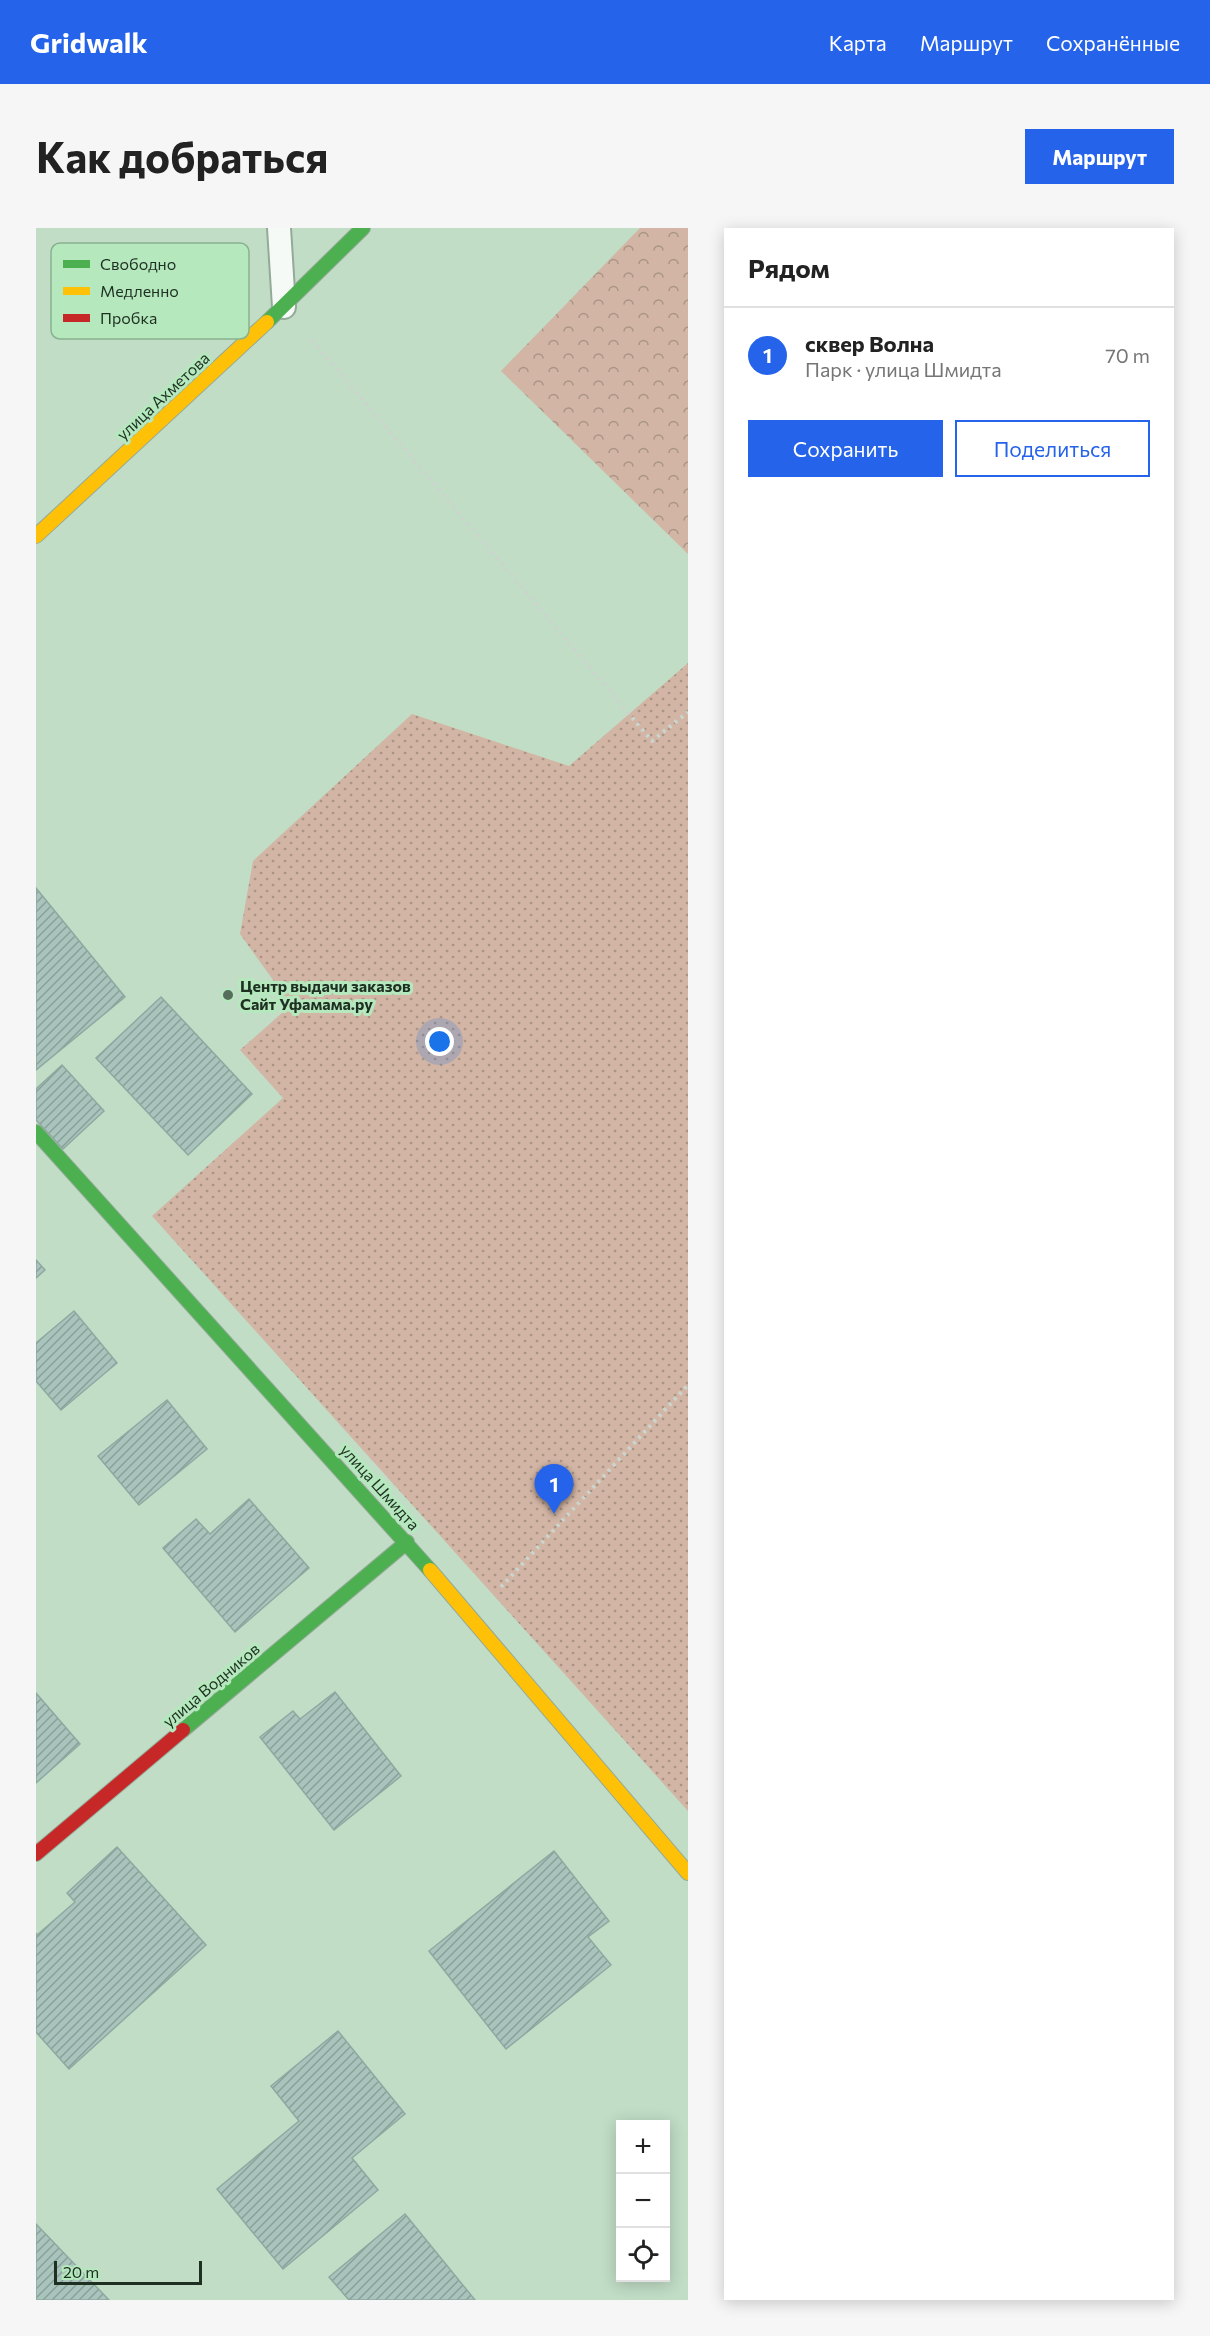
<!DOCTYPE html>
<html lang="ru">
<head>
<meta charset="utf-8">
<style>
  :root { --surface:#fff; --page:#f6f6f6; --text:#222; --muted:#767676; --line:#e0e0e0; --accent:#2563eb }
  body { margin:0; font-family:Commissioner,sans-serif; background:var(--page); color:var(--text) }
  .controls { position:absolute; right:18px; bottom:18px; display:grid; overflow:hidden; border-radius:0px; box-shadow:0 3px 15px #0003 }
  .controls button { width:54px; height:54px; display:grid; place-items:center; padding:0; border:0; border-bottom:2px solid var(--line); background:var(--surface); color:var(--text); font:30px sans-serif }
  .scale { position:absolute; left:18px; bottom:15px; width:148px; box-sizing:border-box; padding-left:6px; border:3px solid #1d3021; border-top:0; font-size:16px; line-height:21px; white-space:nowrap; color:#1d3021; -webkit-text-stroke:4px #b6e8be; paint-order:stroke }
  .you { position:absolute; left:404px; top:814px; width:21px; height:21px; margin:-15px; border:4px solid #fff; border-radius:50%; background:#1a73e8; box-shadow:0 0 0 9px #1a73e833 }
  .badge { display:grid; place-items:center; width:39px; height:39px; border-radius:50%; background:var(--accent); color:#fff; font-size:20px; font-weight:700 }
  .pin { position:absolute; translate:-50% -50px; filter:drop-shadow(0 2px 3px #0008) }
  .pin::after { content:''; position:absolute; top:32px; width:21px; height:18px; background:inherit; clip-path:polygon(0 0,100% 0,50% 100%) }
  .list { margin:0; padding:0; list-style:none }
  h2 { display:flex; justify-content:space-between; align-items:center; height:78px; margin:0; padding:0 24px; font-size:26px }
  h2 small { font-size:20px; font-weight:400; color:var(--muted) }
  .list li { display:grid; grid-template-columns:39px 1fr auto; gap:18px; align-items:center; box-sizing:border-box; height:96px; padding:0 24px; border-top:2px solid var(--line) }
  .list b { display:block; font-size:22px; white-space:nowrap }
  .list p { margin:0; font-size:20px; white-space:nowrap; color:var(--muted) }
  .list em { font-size:20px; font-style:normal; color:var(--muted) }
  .actions { display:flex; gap:12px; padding:18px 24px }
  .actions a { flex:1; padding:14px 0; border:2px solid var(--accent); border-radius:0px; text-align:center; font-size:21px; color:var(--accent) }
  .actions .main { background:var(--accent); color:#fff }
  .icon { flex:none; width:33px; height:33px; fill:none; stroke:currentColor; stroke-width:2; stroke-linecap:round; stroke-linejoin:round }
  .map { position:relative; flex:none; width:652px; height:2072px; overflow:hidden; border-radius:0px }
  header { display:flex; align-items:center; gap:36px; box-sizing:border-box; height:84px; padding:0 30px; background:var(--accent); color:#fff }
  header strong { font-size:28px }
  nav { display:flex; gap:33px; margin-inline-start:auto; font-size:21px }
  .intro { display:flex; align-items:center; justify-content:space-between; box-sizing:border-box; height:144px; padding:0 36px }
  h1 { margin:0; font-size:42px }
  .button { padding:15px 27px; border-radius:0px; background:var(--accent); color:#fff; font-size:21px; font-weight:700 }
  main { display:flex; gap:36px; padding:0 36px }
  aside { flex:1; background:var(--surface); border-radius:0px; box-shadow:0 3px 15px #0003 }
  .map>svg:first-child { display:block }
</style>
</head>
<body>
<header>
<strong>Gridwalk</strong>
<nav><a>Карта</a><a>Маршрут</a><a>Сохранённые</a></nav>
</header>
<div class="intro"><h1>Как добраться</h1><a class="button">Маршрут</a></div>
<main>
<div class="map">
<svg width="652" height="2072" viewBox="0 0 652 2072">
  <defs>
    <pattern id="forest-crowns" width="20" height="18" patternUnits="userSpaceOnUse" patternTransform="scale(1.5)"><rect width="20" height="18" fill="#d2b5a4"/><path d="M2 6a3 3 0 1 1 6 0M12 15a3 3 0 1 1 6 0" fill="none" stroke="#aa9485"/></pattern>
    <pattern id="park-dots" width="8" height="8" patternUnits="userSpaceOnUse" patternTransform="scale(1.5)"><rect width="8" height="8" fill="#d2b5a4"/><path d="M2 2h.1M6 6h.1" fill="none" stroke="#aa9485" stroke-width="1.8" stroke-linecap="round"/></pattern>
    <pattern id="building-hatch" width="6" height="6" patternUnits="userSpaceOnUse" patternTransform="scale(1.5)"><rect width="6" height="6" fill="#a9c4bc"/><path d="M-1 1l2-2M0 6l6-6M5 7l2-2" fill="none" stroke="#89a098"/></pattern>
  </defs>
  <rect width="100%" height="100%" fill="#c1ddc6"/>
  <path fill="url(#forest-crowns)" d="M604,0H652V326L465,143Z"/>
  <path fill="url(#park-dots)" d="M652,435V1583L116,988L247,870L204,822L255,777L204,706L217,633L376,486L533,538Z"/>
  <g fill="url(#building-hatch)" stroke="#8da9a1" stroke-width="1.5">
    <path d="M0,660L89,769L0,842Z"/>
    <path d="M125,769L216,866L152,927L60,830Z"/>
    <path d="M26,837L68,883L27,921L0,892V861Z"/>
    <path d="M0,1032L9,1042L0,1050Z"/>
    <path d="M38,1083L81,1135L25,1182L0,1153V1115Z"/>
    <path d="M131,1172L171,1221L103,1277L62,1228Z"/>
    <path d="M213,1271L273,1340L199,1404L127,1320L160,1291L174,1306Z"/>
    <path d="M299,1464L365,1548L298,1602L224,1509L257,1483L264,1491Z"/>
    <path d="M0,1465L44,1516L0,1555Z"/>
    <path d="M81,1619L170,1717L33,1841L0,1804V1705L1,1707L39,1674L31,1665Z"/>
    <path d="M518,1623L573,1693L552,1709L575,1737L470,1821L393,1723Z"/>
    <path d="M302,1803L369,1886L316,1930L342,1962L247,2041L181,1961L263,1893L235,1858Z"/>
    <path d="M369,1986L439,2072H313L293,2049Z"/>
    <path d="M0,1996L73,2072H0Z"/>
  </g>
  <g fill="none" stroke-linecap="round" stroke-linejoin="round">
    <g stroke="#94aa98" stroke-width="26">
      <path id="lane" d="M243,0L248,79"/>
    </g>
    <g stroke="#94aa98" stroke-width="16">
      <g id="fast">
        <path d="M231,94L327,0"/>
        <path d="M0,904L394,1342"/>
        <path d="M147,1502L371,1314"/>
      </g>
    </g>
    <g stroke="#94aa98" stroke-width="16">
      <g id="slow">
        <path d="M0,308L231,94"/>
        <path d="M394,1342L652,1645"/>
      </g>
    </g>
    <g stroke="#94aa98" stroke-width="16">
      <path id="jam" d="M0,1626L147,1502"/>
    </g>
    <g stroke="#cbd4cd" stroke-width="4" stroke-dasharray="3 4.5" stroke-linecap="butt">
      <path d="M276,112L616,513L652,484"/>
      <path d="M465,1359L652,1157"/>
    </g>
    <use href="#lane" stroke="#f6faf6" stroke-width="22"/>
    <use href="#fast" stroke="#4caf50" stroke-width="14"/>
    <use href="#slow" stroke="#ffc107" stroke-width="14"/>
    <use href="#jam" stroke="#c62828" stroke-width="14"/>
  </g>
  <circle fill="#566d5b" stroke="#b6e8be" stroke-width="2" cx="192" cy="767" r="6"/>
  <g text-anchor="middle" stroke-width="6" stroke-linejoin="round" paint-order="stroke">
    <g font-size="16" fill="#1d3021" stroke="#b6e8be">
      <text transform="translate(127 168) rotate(-43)" y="6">улица Ахметова</text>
      <text transform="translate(344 1259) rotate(48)" y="6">улица Шмидта</text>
      <text transform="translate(175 1457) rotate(-40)" y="6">улица Водников</text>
    </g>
    <g font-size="16" font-weight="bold" fill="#1d3021" stroke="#b6e8be" text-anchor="start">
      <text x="204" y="764">Центр выдачи заказов<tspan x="204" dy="18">Сайт Уфамама.ру</tspan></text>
    </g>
  </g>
  <rect x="15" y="15" width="198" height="96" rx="9" fill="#b6e8be" stroke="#88b18f" stroke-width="1.5"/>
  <rect x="27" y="32" width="27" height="8" fill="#4caf50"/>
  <rect x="27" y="59" width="27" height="8" fill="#ffc107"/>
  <rect x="27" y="86" width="27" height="8" fill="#c62828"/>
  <g font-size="16" fill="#1d3021">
    <text x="64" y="42">Свободно</text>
    <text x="64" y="69">Медленно</text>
    <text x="64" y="96">Пробка</text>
  </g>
</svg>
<div class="controls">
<button>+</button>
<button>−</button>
<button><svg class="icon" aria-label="locate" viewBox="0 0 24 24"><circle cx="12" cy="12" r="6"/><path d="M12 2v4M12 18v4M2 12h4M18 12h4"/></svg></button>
</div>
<div class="scale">20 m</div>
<div class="you"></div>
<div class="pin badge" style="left:518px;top:1286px">1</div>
</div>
<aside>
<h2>Рядом<small></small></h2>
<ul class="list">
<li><span class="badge">1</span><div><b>сквер Волна</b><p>Парк · улица Шмидта</p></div><em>70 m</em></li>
</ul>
<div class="actions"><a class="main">Сохранить</a><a>Поделиться</a></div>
</aside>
</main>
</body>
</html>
